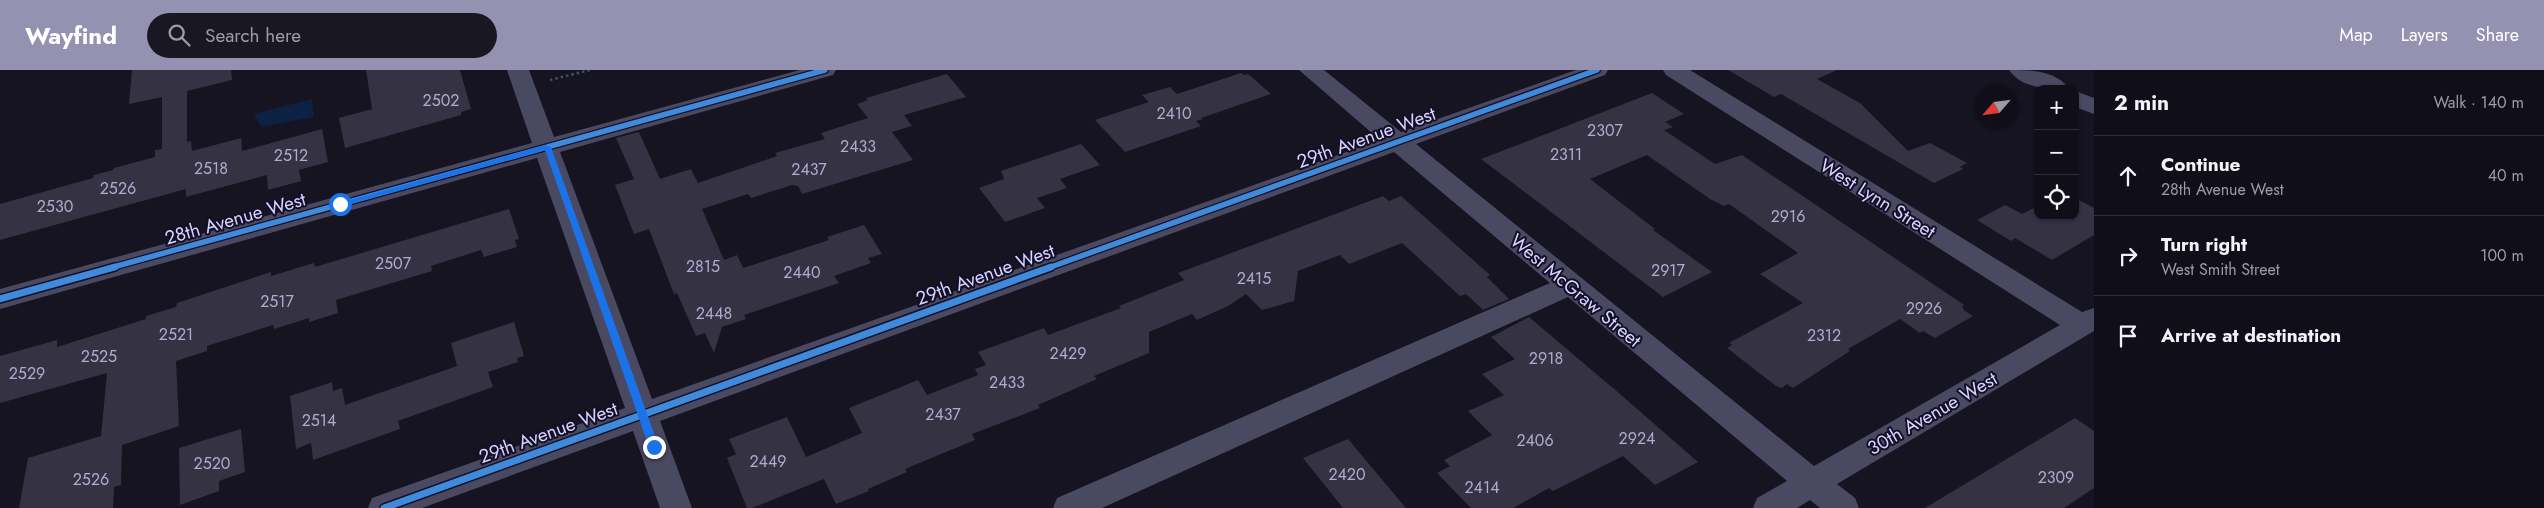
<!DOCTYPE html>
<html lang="en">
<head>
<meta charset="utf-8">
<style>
  :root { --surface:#100f19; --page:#191822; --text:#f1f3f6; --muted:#9c9ca2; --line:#302f38; --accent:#9591b1 }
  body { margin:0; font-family:Jost,sans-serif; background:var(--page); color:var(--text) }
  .controls { position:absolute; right:15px; top:15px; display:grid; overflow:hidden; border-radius:10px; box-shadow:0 1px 4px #0004 }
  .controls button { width:45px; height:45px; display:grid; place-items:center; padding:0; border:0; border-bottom:1px solid var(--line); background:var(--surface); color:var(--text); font:25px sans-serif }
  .compass { position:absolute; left:1974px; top:15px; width:45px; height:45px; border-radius:50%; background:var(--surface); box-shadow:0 1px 4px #0004; rotate:242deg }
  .stop { position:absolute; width:15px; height:15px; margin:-11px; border:4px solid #1a73e8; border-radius:50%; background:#fff }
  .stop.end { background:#1a73e8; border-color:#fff; box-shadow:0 1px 5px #0008 }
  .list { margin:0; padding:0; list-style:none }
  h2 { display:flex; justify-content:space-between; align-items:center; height:65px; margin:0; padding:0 20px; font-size:21px }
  h2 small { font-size:16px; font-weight:400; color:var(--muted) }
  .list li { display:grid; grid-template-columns:32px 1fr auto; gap:15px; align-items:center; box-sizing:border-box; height:80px; padding:0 20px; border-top:1px solid var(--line) }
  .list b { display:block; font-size:19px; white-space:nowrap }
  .list p { margin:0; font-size:16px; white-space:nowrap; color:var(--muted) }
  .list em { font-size:16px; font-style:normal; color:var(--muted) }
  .icon { flex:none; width:28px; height:28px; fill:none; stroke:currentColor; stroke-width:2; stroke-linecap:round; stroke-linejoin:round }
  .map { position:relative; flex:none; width:2094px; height:438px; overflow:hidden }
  header { display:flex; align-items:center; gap:30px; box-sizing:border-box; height:70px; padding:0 25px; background:var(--accent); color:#fff }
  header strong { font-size:24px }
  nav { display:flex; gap:28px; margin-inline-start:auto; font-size:18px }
  .search { width:350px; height:45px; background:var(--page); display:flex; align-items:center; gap:12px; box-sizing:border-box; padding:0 18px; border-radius:28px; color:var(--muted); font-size:19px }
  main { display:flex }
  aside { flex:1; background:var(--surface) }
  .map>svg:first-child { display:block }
</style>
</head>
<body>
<header>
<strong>Wayfind</strong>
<div class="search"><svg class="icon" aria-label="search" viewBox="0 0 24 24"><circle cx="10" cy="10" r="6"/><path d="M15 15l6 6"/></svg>Search here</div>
<nav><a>Map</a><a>Layers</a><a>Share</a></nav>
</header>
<main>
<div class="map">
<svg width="2094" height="438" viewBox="0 0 2094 438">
  <rect width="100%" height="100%" fill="#161421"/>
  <path fill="#0d2144" d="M312,29L314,47L261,57L254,44Z"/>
  <g fill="#343243">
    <path d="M132,0H231L232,10L187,21V72L191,71L192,81L241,68L242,81L322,59L328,92L299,100L301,111L268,120L267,105L186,127V119L0,170V134L93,108L94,105L113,100L114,98L155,87V80L162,79V27L129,34Z"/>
    <path d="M366,0H460L471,39L461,42V45L345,78L339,48L372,39Z"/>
    <path d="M1728,0H1837L1817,9L1860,33L1908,81L1930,73L1967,93L1960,97L1963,99L1934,113L1781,24L1774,27Z"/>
    <path d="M1241,3L1244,5L1248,4L1271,24L1201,48L1203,49L1196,51L1201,56L1125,82L1095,50L1149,32L1142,25L1170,17L1177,24Z"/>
    <path d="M947,4L966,27L904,45L912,56L892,62L913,90L802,124L798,116L792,115L751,128L748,124L702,139L724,190L737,185L743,198L829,170L827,167L864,155L882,184L868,188L871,193L834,206L839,213L744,245L746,249L722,257L714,283L705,263L696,266L677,223L674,224L649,159L634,164L615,115L634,109L616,68L639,62L660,109L691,99L698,113L777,86L775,83L825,69L821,63L868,48L857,34L868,30L866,28Z"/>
    <path d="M1652,23L1684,44L1665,52L1673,57L1664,60L1715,94L1742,85L1964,235L1962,237L1964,240L1973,246L1935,268L1923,261L1920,263L1900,249L1848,279L1850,281L1793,318L1787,314L1782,318L1776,316L1727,278L1732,275L1729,273L1803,233L1760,204L1798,183L1729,134L1724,136L1710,129L1647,85L1590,109L1655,159L1653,160L1712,202L1663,227L1481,89Z"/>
    <path d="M1081,74L1100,95L1060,109L1067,118L1037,128L1045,138L1005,152L979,118L1004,109L1001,101Z"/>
    <path d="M1383,126L1389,131L1401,126L1490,205L1487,207L1509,229L1483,240L1466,224L1460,226L1402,173L1349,194L1340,185L1298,201L1294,231L1262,240L1246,224L1228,236L1197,250L1192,244L1149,262V283L1094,306L1097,309L1038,335L1040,338L972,364L975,370L905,399L907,402L868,419L869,421L836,434L824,409L752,438H747L727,388L736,384L729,369L787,347L806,387L862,363L849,338L918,310L927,325L978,305L975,299L986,295L978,282L1044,258L1048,265L1121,238L1119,236L1184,210L1178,203Z"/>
    <path d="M2075,128L2094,138V165L2052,190L2015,168L2011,171L1977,150L2005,135L2022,144L2038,136V146H2075Z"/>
    <path d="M509,139L519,169L515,170L517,177L484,187L481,180L431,196L432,201L336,230L338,243L309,252V248L274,259L273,255L207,276V281L176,291L179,356L122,375L121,415L114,417L113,438H19L28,388L101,366L107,303L0,333V286L57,270V277L146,249V246L176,237L177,233L271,202V206L314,193L315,197Z"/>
    <path d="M1529,247L1620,324L1698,392L1655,415L1623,386L1553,421L1549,418L1513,438H1471L1437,403L1450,396L1444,390L1492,365L1468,341L1504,325L1482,304L1515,289L1491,267Z"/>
    <path d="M514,252L524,286L517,288L518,292L488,302L493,317L398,351L400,359L313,390L311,373L296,379L290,326L332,312L333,321L342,318L345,335L457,296L451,273Z"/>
    <path d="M2075,348L2094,361V418L2064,438H1925Z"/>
    <path d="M241,359L245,402L219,411V421L180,435L179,378Z"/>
    <path d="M1348,369L1374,400L1406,438H1343L1303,388Z"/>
  </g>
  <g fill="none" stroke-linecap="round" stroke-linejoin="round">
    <path stroke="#44505f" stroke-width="2.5" stroke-dasharray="2.5 3" stroke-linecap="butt" d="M550,10L590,0"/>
    <g fill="#4a4962" fill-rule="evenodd">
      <path d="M507,0H529L554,67L800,0H836L833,5L560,82L652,329L1380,70L1299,0H1324L1401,62L1576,0H1608L1605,5L1416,74L1814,396L2060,255L1666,5L1663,0H1690L2082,242L2094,238V261L1837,414L1855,428L1859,438H1820L1810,430L1797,438H1753L1757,428L1787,411L1568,227L1102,438H1053L1057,428L1550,213L1394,82L660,351L692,438H660L633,361L422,438H368L372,428L625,338L537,88L0,239V219L532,73Z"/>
      <path d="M2009,0C2029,0 2056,0 2069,19C2049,19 2022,19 2009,0Z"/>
      <path d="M2075,21L2094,28V44L2075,37Z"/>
    </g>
    <g stroke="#130f26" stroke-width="8">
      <g id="cycleway-far1">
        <path d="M110,198L825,0"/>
        <path d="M1048,198L1597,0"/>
      </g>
    </g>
    <g stroke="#130f26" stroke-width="10">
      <g id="cycleway">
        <path d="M0,229L115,197"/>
        <path d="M384,438L1051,197"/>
      </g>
    </g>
    <use href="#cycleway-far1" stroke="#408adc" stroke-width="5.5"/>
    <use href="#cycleway" stroke="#408adc" stroke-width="7"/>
  </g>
  <path fill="#1a73e8" d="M545,75L551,77L659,377L657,380H651L649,377L545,80L340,137L336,134Z"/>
  <g text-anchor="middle" stroke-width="4" stroke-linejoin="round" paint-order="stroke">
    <g font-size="16" fill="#b0acd0">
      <text x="441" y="36">2502</text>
      <text x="1174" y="49">2410</text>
      <text x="1605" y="66">2307</text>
      <text x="858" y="82">2433</text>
      <text x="1566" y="90">2311</text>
      <text x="291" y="91">2512</text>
      <text x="211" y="104">2518</text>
      <text x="809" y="105">2437</text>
      <text x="118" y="124">2526</text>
      <text x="55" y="142">2530</text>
      <text x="1788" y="152">2916</text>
      <text x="393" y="199">2507</text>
      <text x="703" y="202">2815</text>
      <text x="1668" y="206">2917</text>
      <text x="802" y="208">2440</text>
      <text x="1254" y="214">2415</text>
      <text x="277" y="237">2517</text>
      <text x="1924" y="244">2926</text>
      <text x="714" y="249">2448</text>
      <text x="176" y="270">2521</text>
      <text x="1824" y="271">2312</text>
      <text x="1068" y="289">2429</text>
      <text x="99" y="292">2525</text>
      <text x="1546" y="294">2918</text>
      <text x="27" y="309">2529</text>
      <text x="1007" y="318">2433</text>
      <text x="943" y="350">2437</text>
      <text x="319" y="356">2514</text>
      <text x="1637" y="374">2924</text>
      <text x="1535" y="376">2406</text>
      <text x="768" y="397">2449</text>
      <text x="212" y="399">2520</text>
      <text x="1347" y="410">2420</text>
      <text x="2056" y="413">2309</text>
      <text x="91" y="415">2526</text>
      <text x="1482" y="423">2414</text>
    </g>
    <g font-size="19" fill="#d9d4ff" stroke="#130f26">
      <text transform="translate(1366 67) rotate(-20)" y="7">29th Avenue West</text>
      <text transform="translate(1878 128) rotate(32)" y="7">West Lynn Street</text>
      <text transform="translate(235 148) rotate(-16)" y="7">28th Avenue West</text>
      <text transform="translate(985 204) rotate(-20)" y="7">29th Avenue West</text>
      <text transform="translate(1576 220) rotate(40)" y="7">West McGraw Street</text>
      <text transform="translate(1932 343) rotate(-30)" y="7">30th Avenue West</text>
      <text transform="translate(548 362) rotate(-20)" y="7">29th Avenue West</text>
    </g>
  </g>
</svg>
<div class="controls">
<button>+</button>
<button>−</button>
<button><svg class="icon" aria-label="locate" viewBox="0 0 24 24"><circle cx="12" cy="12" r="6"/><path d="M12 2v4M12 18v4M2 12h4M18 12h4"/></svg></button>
</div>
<svg class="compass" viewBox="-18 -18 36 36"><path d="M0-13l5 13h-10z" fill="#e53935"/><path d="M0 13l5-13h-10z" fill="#9c9ca2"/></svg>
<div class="stop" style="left:340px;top:134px"></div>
<div class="stop end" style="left:654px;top:377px"></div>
</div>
<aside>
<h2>2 min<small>Walk · 140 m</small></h2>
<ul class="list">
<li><svg class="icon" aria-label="ahead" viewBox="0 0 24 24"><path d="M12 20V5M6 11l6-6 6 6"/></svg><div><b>Continue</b><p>28th Avenue West</p></div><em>40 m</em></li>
<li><svg class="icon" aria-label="right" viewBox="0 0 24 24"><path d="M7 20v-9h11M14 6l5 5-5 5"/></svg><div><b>Turn right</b><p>West Smith Street</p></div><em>100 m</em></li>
<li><svg class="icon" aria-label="arrive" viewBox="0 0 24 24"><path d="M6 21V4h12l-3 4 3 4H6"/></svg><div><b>Arrive at destination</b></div></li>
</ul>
</aside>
</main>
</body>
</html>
